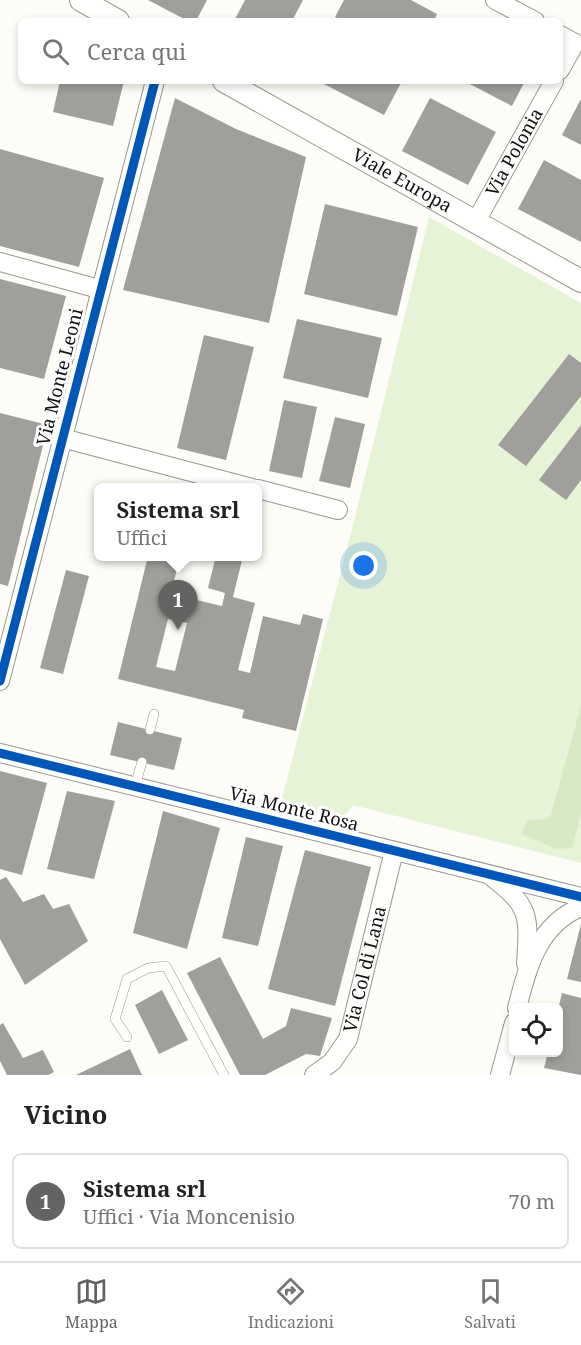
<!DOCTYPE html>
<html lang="it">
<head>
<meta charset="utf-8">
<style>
  :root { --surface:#fff; --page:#f2f2f2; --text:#222; --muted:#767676; --line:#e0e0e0; --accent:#646362 }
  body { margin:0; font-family:"Noto Serif",serif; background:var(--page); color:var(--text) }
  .controls { position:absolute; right:18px; bottom:18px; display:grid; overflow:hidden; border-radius:9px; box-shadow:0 3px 9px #0003 }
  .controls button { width:54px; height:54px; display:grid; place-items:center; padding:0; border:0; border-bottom:2px solid var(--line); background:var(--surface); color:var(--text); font:30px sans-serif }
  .you { position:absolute; left:364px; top:566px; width:21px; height:21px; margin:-15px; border:4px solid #fff; border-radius:50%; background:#1a73e8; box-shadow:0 0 0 9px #1a73e833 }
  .badge { display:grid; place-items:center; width:39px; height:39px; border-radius:50%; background:var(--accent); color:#fff; font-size:20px; font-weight:700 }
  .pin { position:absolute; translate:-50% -50px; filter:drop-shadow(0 2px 3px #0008) }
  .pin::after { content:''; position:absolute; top:32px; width:21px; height:18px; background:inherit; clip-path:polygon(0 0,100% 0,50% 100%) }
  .popup { position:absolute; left:94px; top:483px; width:168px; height:78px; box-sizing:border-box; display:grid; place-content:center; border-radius:9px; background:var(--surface); filter:drop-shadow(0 2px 4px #0005); font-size:20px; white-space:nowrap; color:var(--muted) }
  .popup b { font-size:22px; color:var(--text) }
  .popup::after { content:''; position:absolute; left:50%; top:100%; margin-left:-12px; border:12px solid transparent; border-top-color:var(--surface) }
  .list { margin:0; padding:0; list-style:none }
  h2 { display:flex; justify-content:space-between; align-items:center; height:78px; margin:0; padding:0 24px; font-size:26px }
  h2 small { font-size:20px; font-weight:400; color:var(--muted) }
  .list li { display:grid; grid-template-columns:39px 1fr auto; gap:18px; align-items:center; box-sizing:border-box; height:96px; margin:0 12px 12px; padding:0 12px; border:2px solid var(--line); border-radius:9px }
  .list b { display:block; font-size:22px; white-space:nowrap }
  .list p { margin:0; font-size:20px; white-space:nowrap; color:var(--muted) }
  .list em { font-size:20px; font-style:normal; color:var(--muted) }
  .icon { flex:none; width:33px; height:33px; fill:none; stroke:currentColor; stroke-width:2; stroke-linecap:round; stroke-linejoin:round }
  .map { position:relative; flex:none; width:581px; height:1075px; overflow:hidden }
  .search { position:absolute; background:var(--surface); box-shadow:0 3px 9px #0003; left:18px; right:18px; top:18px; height:66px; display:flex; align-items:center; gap:15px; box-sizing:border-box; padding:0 21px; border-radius:9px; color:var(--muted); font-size:22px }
  .sheet { height:186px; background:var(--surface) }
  nav { display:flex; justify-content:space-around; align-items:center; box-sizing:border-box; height:84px; border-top:2px solid var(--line); background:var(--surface); font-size:16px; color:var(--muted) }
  nav a { display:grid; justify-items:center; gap:3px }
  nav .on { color:var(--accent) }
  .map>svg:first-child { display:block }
</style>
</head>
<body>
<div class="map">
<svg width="581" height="1075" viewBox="0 0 581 1075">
  <rect width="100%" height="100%" fill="#fdfcf7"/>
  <path fill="#e7f3d7" d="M429,217L581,303V863L353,805L344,817L281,802L352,529Z"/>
  <path fill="#d8eac5" d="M581,706V813L572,848L556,849L521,834L527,821L550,818Z"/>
  <g fill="#a19f9c" fill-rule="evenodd">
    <path d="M148,0H207L196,21H188Z"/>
    <path d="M245,0H303L292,21H234Z"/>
    <path d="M344,0H411L437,14L434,21H343L335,17Z"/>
    <path d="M60,81H124L113,126L53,112Z"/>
    <path d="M318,81H402L384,115Z"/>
    <path d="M464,81H525L512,106Z"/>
    <path d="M175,98L236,129L306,157L269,323L123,290Z"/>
    <path d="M430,98L496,132L468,185L402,151Z"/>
    <path d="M581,99V145L562,135Z"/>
    <path d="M0,149L104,178L79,267L0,246Z"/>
    <path d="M544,160L581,180V242L518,209Z"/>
    <path d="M325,204L418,227L397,316L304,294Z"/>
    <path d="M0,279L66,296L44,379L0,368Z"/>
    <path d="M297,319L382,338L368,398L283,378Z"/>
    <path d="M204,335L254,347L226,460L177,448Z"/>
    <path d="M569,354L581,363V396L526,466L498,445Z"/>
    <path d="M284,400L317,407L302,478L269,471Z"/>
    <path d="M0,413L48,425L8,586L0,584Z"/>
    <path d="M335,417L365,424L350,488L319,481Z"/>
    <path d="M581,425V480L566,500L539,480Z"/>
    <path d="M148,556H180L171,594L222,606L225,593L208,588L216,556H243L233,597L255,603L238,670L250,673L263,616L300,625L303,614L323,619L296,731L242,718L244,710L118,679ZM168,619L187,623L175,671L156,667Z"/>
    <path d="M66,570L89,576L63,674L40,668Z"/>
    <path d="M118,722L182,738L174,770L110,755Z"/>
    <path d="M0,771L47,783L22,875L0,869Z"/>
    <path d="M67,791L115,801L94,879L47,869Z"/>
    <path d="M163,811L220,828L187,949L133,933Z"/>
    <path d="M246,837L283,846L258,946L222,938Z"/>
    <path d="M305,850L371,867L335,1006L268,989Z"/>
    <path d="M6,877L23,902L44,894L53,909L69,904L88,941L25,985L0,939V880Z"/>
    <path d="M581,924V982L567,979Z"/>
    <path d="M220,957L263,1039L286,1026L291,1008L332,1018L320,1056L306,1054L265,1075H240L187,973Z"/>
    <path d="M162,990L188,1040L159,1054L135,1005Z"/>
    <path d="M562,993L581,998V1075L544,1068L548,1052H558V1010Z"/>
    <path d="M3,1023L23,1058L43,1050L54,1072L48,1075H7L0,1061V1025Z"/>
    <path d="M130,1049L142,1075H76Z"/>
  </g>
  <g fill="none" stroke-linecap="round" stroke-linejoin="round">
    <g stroke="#979795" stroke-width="10">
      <g id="service">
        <path d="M150,730L154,714"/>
        <path d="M135,786L142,762"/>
        <path d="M127,1037L115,1019L127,979L148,968L166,966L224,1075"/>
      </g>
    </g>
    <g stroke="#979795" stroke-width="20">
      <g id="minor">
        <path d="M495,0L535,21"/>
        <path d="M560,35L575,43L560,70"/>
        <path id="s1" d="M475,223L554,81"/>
        <path d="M0,262L99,289"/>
        <path d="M62,438L252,488"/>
        <path d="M258,489L338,510"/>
        <path d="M0,681L155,81"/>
        <path d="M0,753L581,897"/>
        <path d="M492,877C531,907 529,916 526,964"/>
        <path d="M517,1008C528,966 538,925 581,907"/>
        <path id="s2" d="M314,1075L332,1062L348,1039L394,851"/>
        <path d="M500,1075L514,1023"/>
      </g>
    </g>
    <g stroke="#979795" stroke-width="24">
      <g id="tertiary">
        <path d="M81,0L118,21"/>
        <path id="s3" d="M224,81L581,281"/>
      </g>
    </g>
    <use href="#service" stroke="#fffffe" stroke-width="9"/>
    <use href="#minor" stroke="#fffffe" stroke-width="18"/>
    <use href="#tertiary" stroke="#fffffe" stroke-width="22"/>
    <g stroke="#fff" stroke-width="13">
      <g id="cycleway">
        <path d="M0,681L155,81"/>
        <path d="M0,753L581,897"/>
      </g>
    </g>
    <use href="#cycleway" stroke="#0057b8" stroke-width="9"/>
  </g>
  <g text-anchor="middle" stroke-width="6" stroke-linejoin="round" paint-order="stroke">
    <g font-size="18" fill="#111" stroke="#fff">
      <text dy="6" stroke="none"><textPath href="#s1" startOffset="81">Via Polonia</textPath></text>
      <text dy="6" stroke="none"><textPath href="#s3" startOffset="204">Viale Europa</textPath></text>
      <text transform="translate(60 377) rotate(-76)" y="6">Via Monte Leoni</text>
      <text transform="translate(294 809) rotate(14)" y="6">Via Monte Rosa</text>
      <text dy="6" stroke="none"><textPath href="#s2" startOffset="122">Via Col di Lana</textPath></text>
    </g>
  </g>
</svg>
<div class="controls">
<button><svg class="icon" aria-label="locate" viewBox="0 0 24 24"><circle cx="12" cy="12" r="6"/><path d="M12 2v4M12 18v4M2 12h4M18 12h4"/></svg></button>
</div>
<div class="you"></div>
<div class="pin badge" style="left:178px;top:630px">1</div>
<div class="popup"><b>Sistema srl</b>Uffici</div>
<div class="search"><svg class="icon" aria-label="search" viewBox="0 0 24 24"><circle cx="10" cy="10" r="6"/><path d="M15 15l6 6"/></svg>Cerca qui</div>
</div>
<section class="sheet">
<h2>Vicino<small></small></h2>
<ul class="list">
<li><span class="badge">1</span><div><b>Sistema srl</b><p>Uffici · Via Moncenisio</p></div><em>70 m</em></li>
</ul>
</section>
<nav>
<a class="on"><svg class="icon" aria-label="map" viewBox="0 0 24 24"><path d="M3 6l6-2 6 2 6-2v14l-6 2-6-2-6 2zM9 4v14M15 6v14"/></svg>Mappa</a>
<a><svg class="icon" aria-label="directions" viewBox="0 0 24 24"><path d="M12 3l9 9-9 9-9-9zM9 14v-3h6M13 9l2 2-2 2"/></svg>Indicazioni</a>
<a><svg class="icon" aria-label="saved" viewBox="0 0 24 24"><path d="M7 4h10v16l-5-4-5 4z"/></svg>Salvati</a>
</nav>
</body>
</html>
